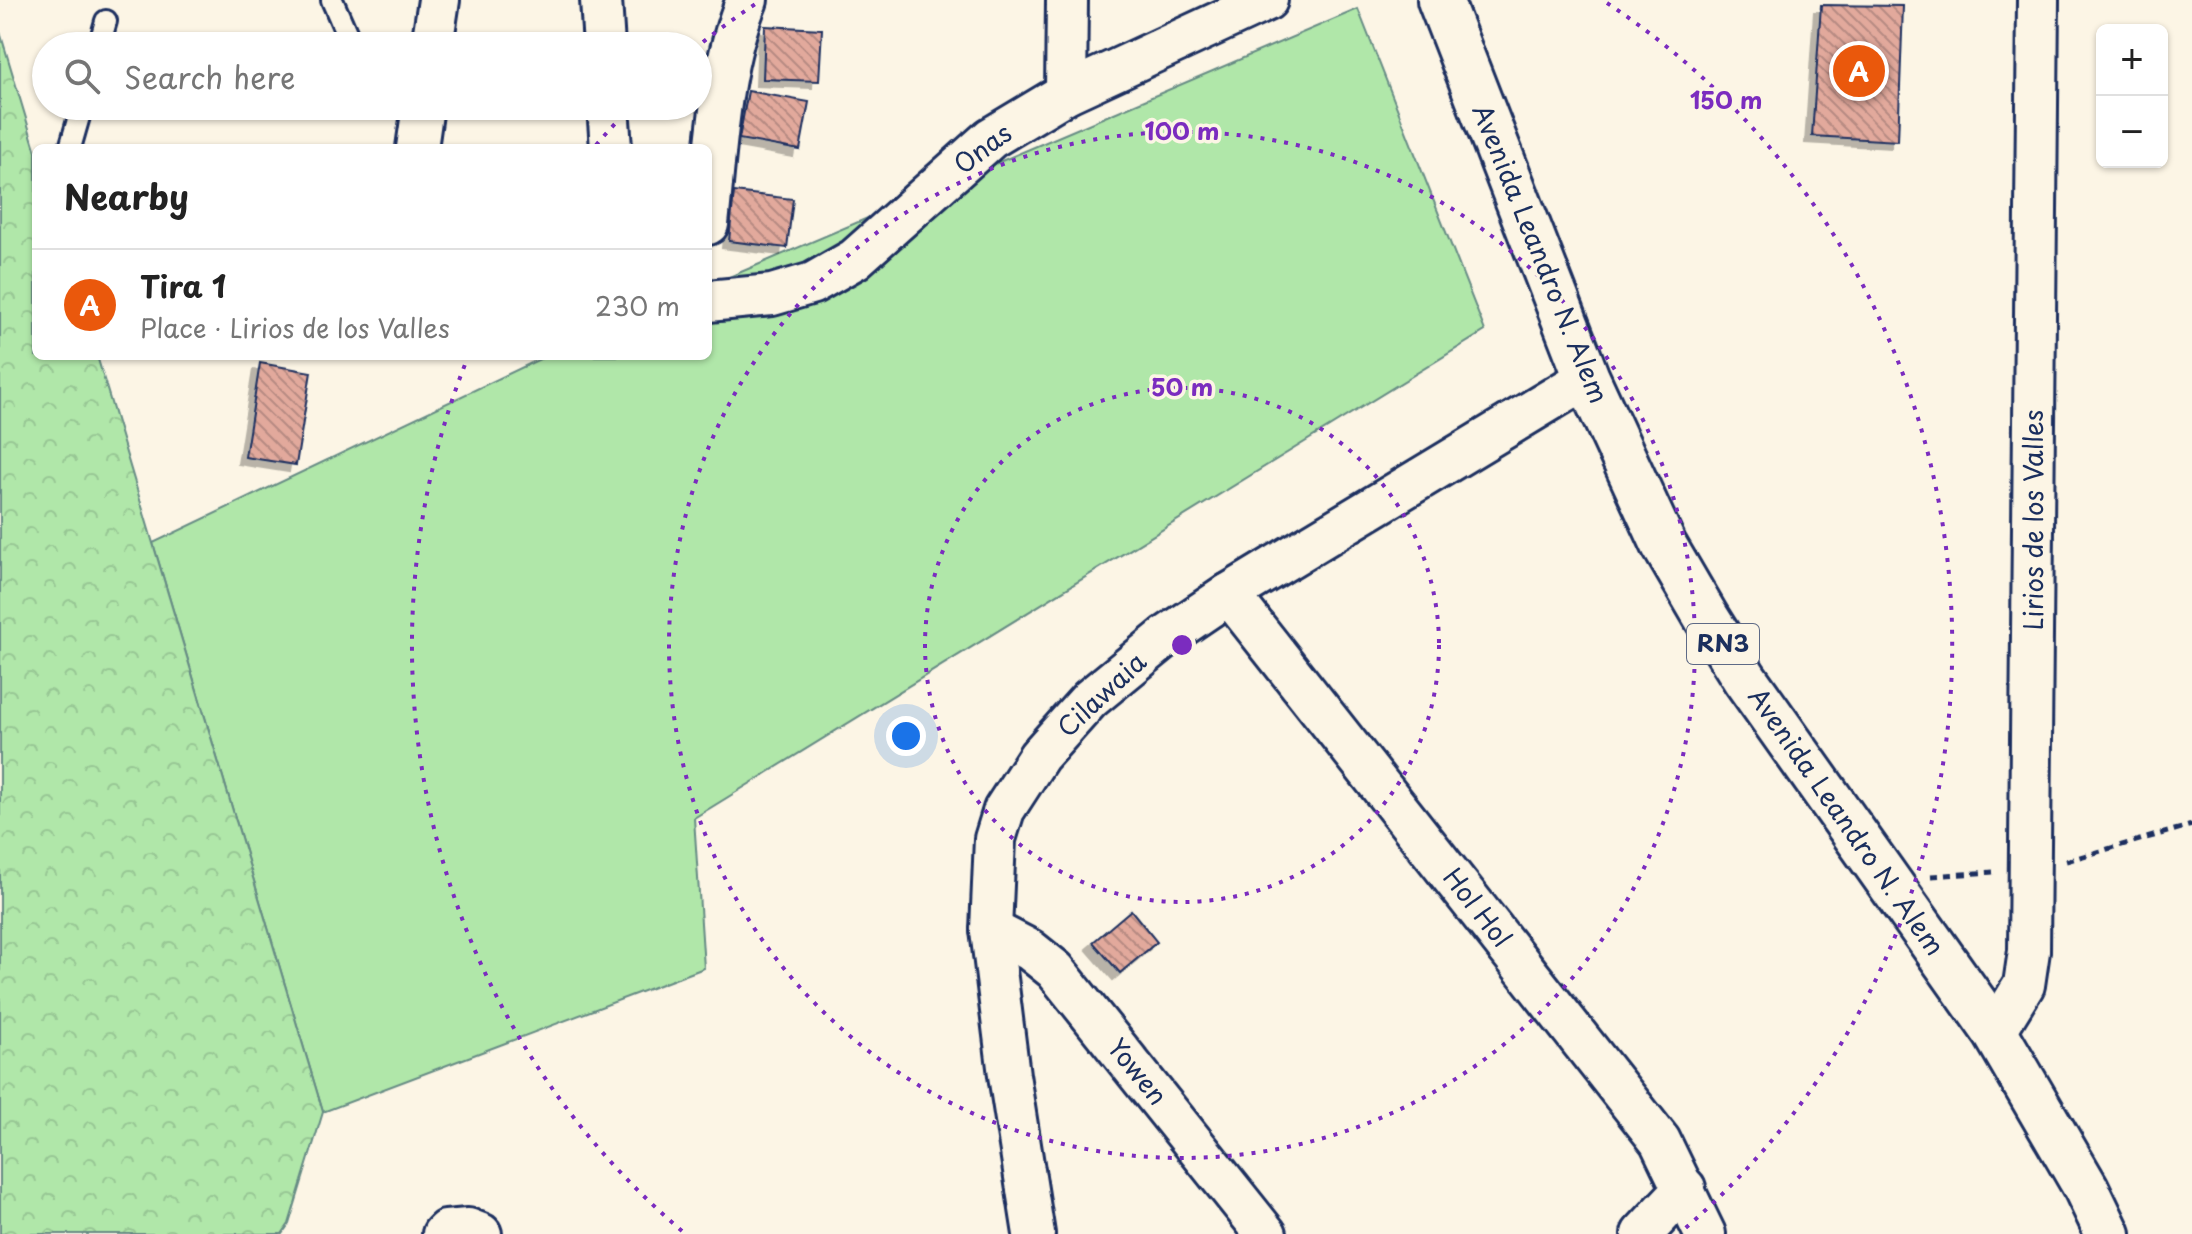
<!DOCTYPE html>
<html lang="en">
<head>
<meta charset="utf-8">
<style>
  :root { --surface:#fff; --page:#f6f6f6; --text:#222; --muted:#767676; --line:#e0e0e0; --accent:#ea580c }
  body { margin:0; font-family:"Playpen Sans",sans-serif; background:var(--page); color:var(--text) }
  .controls { position:absolute; right:24px; top:24px; display:grid; overflow:hidden; border-radius:12px; box-shadow:0 2px 6px #0004 }
  .controls button { width:72px; height:72px; display:grid; place-items:center; padding:0; border:0; border-bottom:2px solid var(--line); background:var(--surface); color:var(--text); font:40px sans-serif }
  .you { position:absolute; left:906px; top:736px; width:28px; height:28px; margin:-20px; border:6px solid #fff; border-radius:50%; background:#1a73e8; box-shadow:0 0 0 12px #1a73e833 }
  .badge { display:grid; place-items:center; width:52px; height:52px; border-radius:50%; background:var(--accent); color:#fff; font-size:26px; font-weight:700 }
  .pin { position:absolute; translate:-50% -50%; border:4px solid #fff; box-shadow:0 2px 8px #0006 }
  .list { margin:0; padding:0; list-style:none }
  h2 { display:flex; justify-content:space-between; align-items:center; height:104px; margin:0; padding:0 32px; font-size:34px }
  h2 small { font-size:26px; font-weight:400; color:var(--muted) }
  .list li { display:grid; grid-template-columns:52px 1fr auto; gap:24px; align-items:center; box-sizing:border-box; height:112px; padding:0 32px; border-top:2px solid var(--line) }
  .list b { display:block; font-size:30px; white-space:nowrap }
  .list p { margin:0; font-size:26px; white-space:nowrap; color:var(--muted) }
  .list em { font-size:26px; font-style:normal; color:var(--muted) }
  .icon { flex:none; width:44px; height:44px; fill:none; stroke:currentColor; stroke-width:2; stroke-linecap:round; stroke-linejoin:round }
  .map { position:relative; flex:none; width:2192px; height:1234px; overflow:hidden }
  .search { position:absolute; background:var(--surface); box-shadow:0 2px 6px #0004; left:32px; top:32px; width:680px; height:88px; display:flex; align-items:center; gap:20px; box-sizing:border-box; padding:0 28px; border-radius:44px; color:var(--muted); font-size:30px }
  .panel { position:absolute; background:var(--surface); box-shadow:0 2px 6px #0004; left:32px; top:144px; width:680px; height:216px; border-radius:12px }
  .map>svg:first-child { display:block }
</style>
</head>
<body>
<div class="map">
<svg width="2192" height="1234" viewBox="0 0 2192 1234">
  <defs>
    <pattern id="forest-crowns" width="20" height="18" patternUnits="userSpaceOnUse" patternTransform="scale(2)"><rect width="20" height="18" fill="#b0e7a9"/><path d="M2 6a3 3 0 1 1 6 0M12 15a3 3 0 1 1 6 0" fill="none" stroke="#97c694"/></pattern>
    <pattern id="building-back-hatch" width="6" height="6" patternUnits="userSpaceOnUse" patternTransform="scale(2)"><rect width="6" height="6" fill="#e2a99c"/><path d="M-1 5l2 2M0 0l6 6M5-1l2 2" fill="none" stroke="#b68a82"/></pattern>
    <filter id="shadow"><feDropShadow dx="-7" dy="7" stdDeviation="0" flood-color="#0004"/></filter>
  </defs>
  <rect width="100%" height="100%" fill="#fcf5e5"/>
  <filter id="ink" filterUnits="userSpaceOnUse"><feTurbulence type="fractalNoise" baseFrequency=".0125" numOctaves="2"/><feDisplacementMap in="SourceGraphic" scale="16" xChannelSelector="R" yChannelSelector="G"/><feConvolveMatrix kernelMatrix="1 2 1 2 8 2 1 2 1" color-interpolation-filters="sRGB"/></filter>
  <g filter="url(#ink)">
    <path fill="#b0e7a9" stroke="#668b84" stroke-width="2" d="M1358,9L1485,331L694,818L704,968L323,1112L153,543L546,356H708V286Z"/>
    <path fill="url(#forest-crowns)" stroke="#668b84" stroke-width="2" d="M0,32L36,152V356H97L323,1112L289,1224L282,1234H0Z"/>
    <g fill="url(#building-back-hatch)" stroke="#1b2f5e" stroke-width="2" filter="url(#shadow)">
      <path d="M1821,5L1903,6L1898,141L1812,136Z"/>
      <path d="M765,26L822,29L819,81L763,79Z"/>
      <path d="M748,91L809,102L800,150L739,139Z"/>
      <path d="M734,192L793,199L787,248L729,241Z"/>
      <path d="M260,363L311,372L296,465L245,457Z"/>
      <path d="M1131,910L1157,942L1120,973L1093,942Z"/>
    </g>
    <g fill="none" stroke-linecap="round" stroke-linejoin="round">
      <g stroke="#1b2f5e" stroke-width="26">
        <g id="lane">
          <path d="M332,0L352,46"/>
          <path d="M99,46L106,21"/>
          <path d="M70,148L82,106"/>
        </g>
      </g>
      <g stroke="#1b2f5e" stroke-width="46">
        <g id="street">
          <path d="M601,0L604,46"/>
          <path d="M432,46L439,0"/>
          <path d="M1066,93L1067,0"/>
          <path d="M608,106L611,148"/>
          <path d="M417,148L423,106"/>
          <path d="M708,224C716,152 719,67 747,0"/>
          <path d="M708,301L772,295L813,283L855,259L991,138L1066,93L1267,0"/>
          <path d="M1229,594L1660,1141L1705,1234"/>
          <path d="M991,930L1030,950L1055,970L1266,1234"/>
          <path d="M1995,1032L2024,985L2029,951L2038,0"/>
          <path d="M443,1234L446,1231L468,1229L481,1234"/>
          <path d="M1034,1234L1009,1075L991,930L995,839L1004,810L1039,756L1090,699L1167,636L1229,594L1587,378"/>
          <path d="M1642,1234L1685,1188"/>
        </g>
      </g>
      <g stroke="#1b2f5e" stroke-width="50">
        <path id="highway" d="M1440,0L1587,378L1664,545L1706,617L1745,679L1995,1032L2086,1188L2108,1234"/>
      </g>
      <g stroke="#1b2f5e" stroke-width="5" stroke-dasharray="8 6" stroke-linecap="butt">
        <path d="M2066,861L2192,825"/>
        <path d="M1931,876L1993,872"/>
      </g>
      <use href="#lane" stroke="#fcf5e5" stroke-width="20"/>
      <use href="#street" stroke="#fcf5e5" stroke-width="40"/>
      <use href="#highway" stroke="#fcf5e5" stroke-width="44"/>
    </g>
  </g>
  <g fill="none" stroke="#7b2cbf" stroke-width="4" stroke-dasharray="4 8">
    <circle cx="1182" cy="645" r="257"/>
    <circle cx="1182" cy="645" r="513"/>
    <path d="M682 1231A770 770 0 0 1 468 357M596 145A770 770 0 0 1 628 110M703 42A770 770 0 0 1 757 3M1607 3A770 770 0 0 1 1682 1231"/>
  </g>
  <g text-anchor="middle" stroke-width="7" stroke-linejoin="round" paint-order="stroke">
    <rect fill="#fcf5e5" stroke="#5e6a86" stroke-width="2" x="1687" y="624" width="72" height="40" rx="6"/>
    <g font-size="24" font-weight="bold" fill="#1b2f5e">
      <text x="1723" y="652">RN3</text>
    </g>
    <g font-size="26" fill="#1b2f5e" stroke="#fcf5e5">
      <text transform="translate(983 149) rotate(-37)" y="9">Onas</text>
      <text transform="translate(1540 254) rotate(68)" y="9">Avenida Leandro N. Alem</text>
      <text transform="translate(2034 520) rotate(-90)" y="9">Lirios de los Valles</text>
      <text transform="translate(1102 695) rotate(-43)" y="9">Cilawaia</text>
      <text transform="translate(1846 822) rotate(55)" y="9">Avenida Leandro N. Alem</text>
      <text transform="translate(1477 908) rotate(52)" y="9">Hol Hol</text>
      <text transform="translate(1137 1072) rotate(51)" y="9">Yowen</text>
    </g>
  </g>
  <circle cx="1182" cy="645" r="12" fill="#7b2cbf" stroke="#fcf5e5" stroke-width="4"/>
  <g font-size="24" text-anchor="middle" font-weight="bold" fill="#7b2cbf" stroke="#fcf5e5" stroke-width="7" stroke-linejoin="round" paint-order="stroke">
    <text x="1726" y="109">150 m</text>
    <text x="1182" y="140">100 m</text>
    <text x="1182" y="396">50 m</text>
  </g>
</svg>
<div class="controls">
<button>+</button>
<button>−</button>
</div>
<div class="you"></div>
<div class="pin badge" style="left:1859px;top:71px">A</div>
<div class="search"><svg class="icon" aria-label="search" viewBox="0 0 24 24"><circle cx="10" cy="10" r="6"/><path d="M15 15l6 6"/></svg>Search here</div>
<section class="panel">
<h2>Nearby<small></small></h2>
<ul class="list">
<li><span class="badge">A</span><div><b>Tira 1</b><p>Place · Lirios de los Valles</p></div><em>230 m</em></li>
</ul>
</section>
</div>
</body>
</html>
